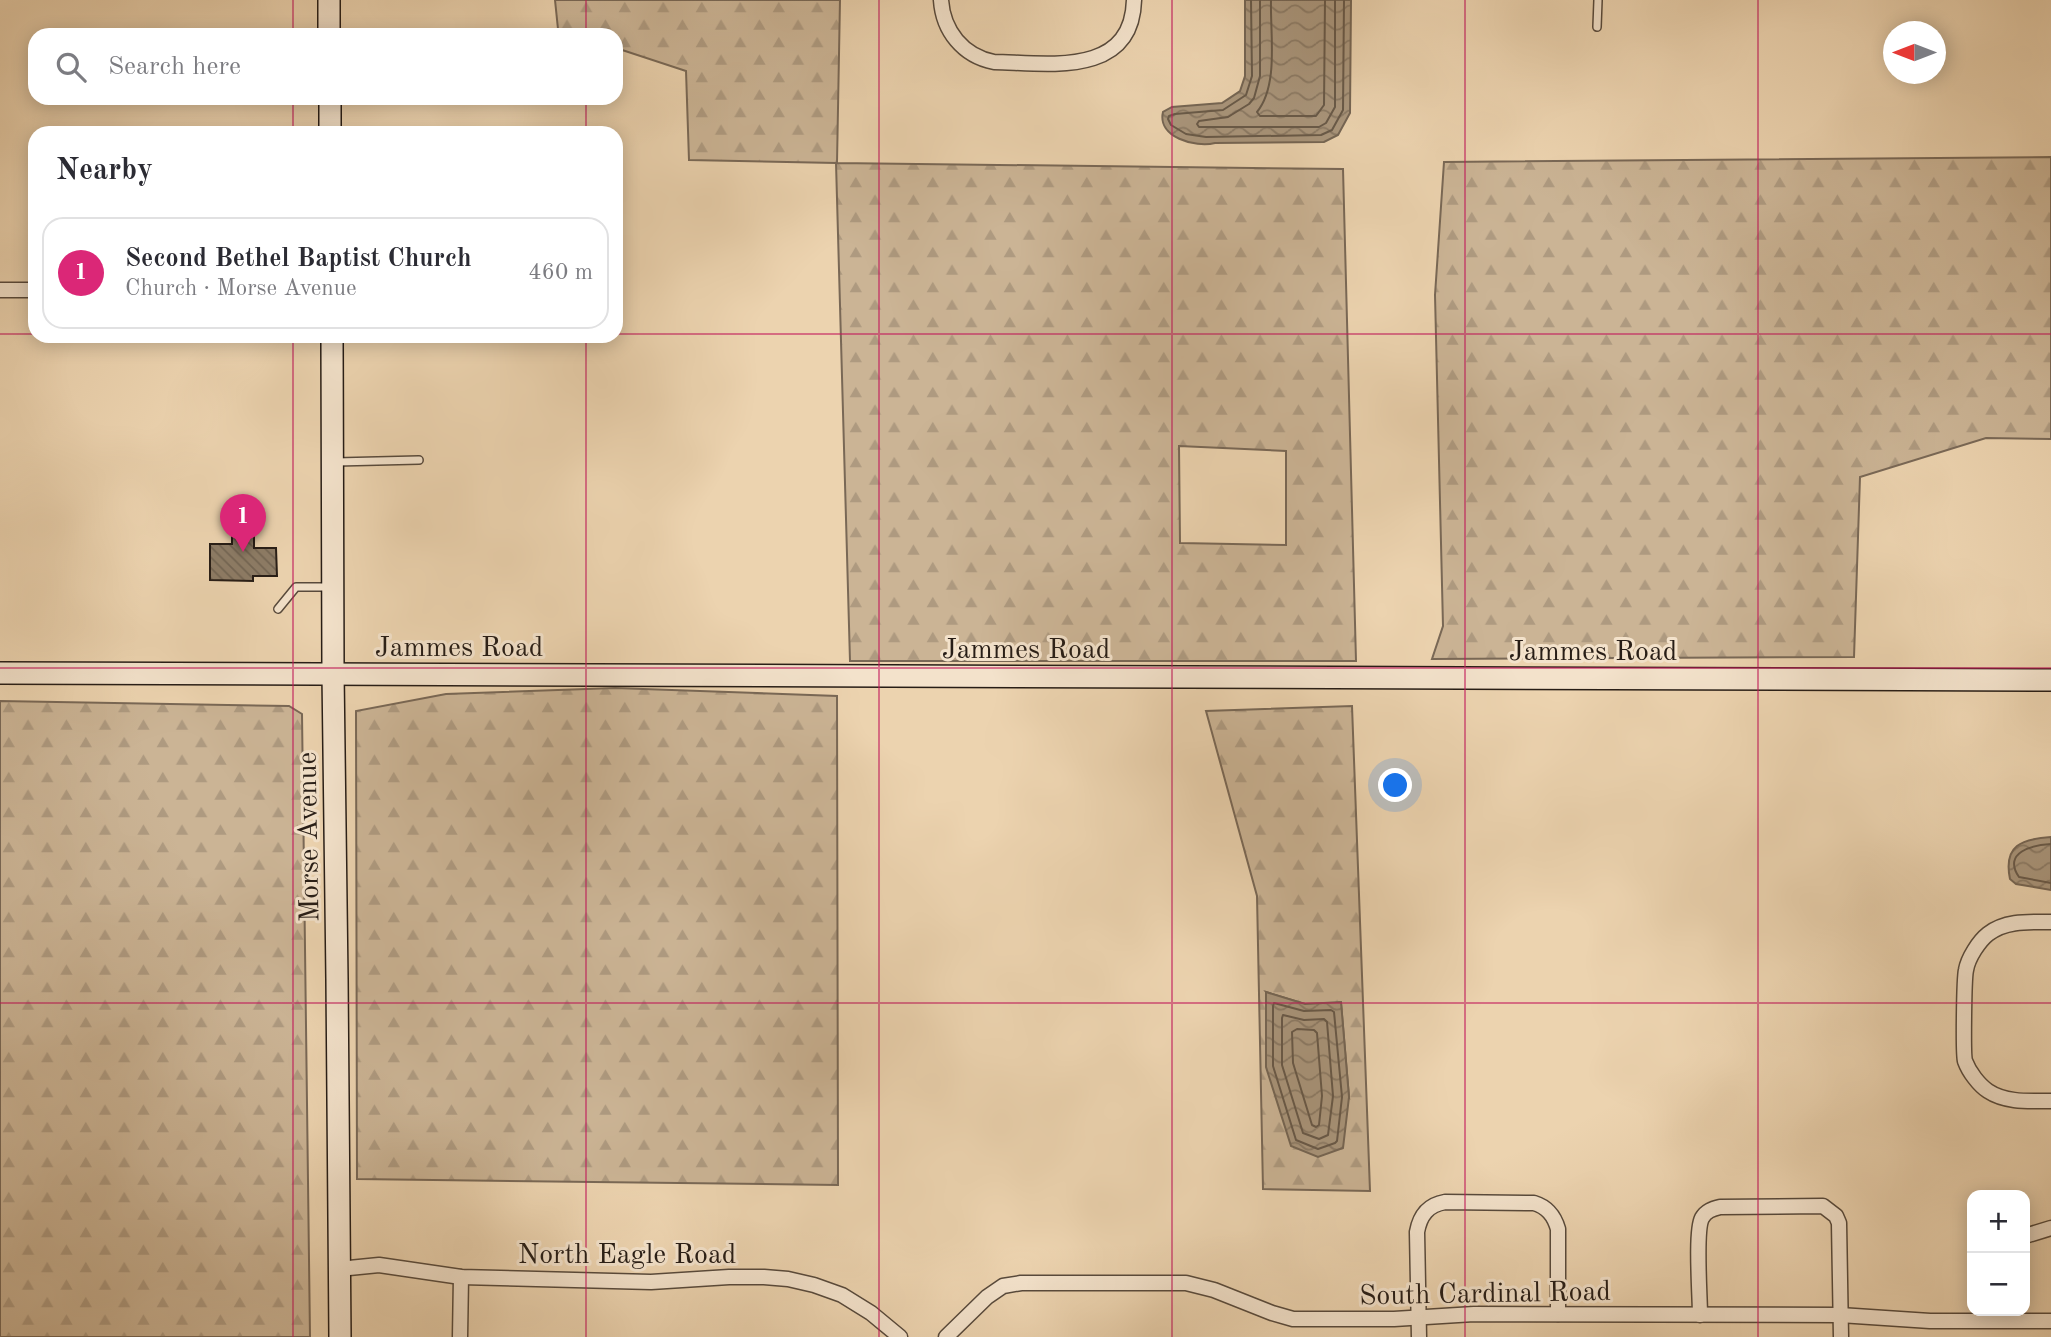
<!DOCTYPE html>
<html lang="en">
<head>
<meta charset="utf-8">
<style>
  :root { --surface:#fff; --page:#f7f7f7; --text:#2b2b33; --muted:#7c7c81; --line:#e1e1e2; --accent:#db2777 }
  body { margin:0; font-family:"Old Standard TT",serif; background:var(--page); color:var(--text) }
  .controls { position:absolute; right:21px; bottom:21px; display:grid; overflow:hidden; border-radius:14px; box-shadow:0 4px 18px #0003 }
  .controls button { width:63px; height:63px; display:grid; place-items:center; padding:0; border:0; border-bottom:2px solid var(--line); background:var(--surface); color:var(--text); font:35px sans-serif }
  .compass { position:absolute; left:1883px; top:21px; width:63px; height:63px; border-radius:50%; background:var(--surface); box-shadow:0 4px 18px #0003; rotate:270deg }
  .you { position:absolute; left:1396px; top:786px; width:24px; height:24px; margin:-18px; border:5px solid #fff; border-radius:50%; background:#1a73e8; box-shadow:0 0 0 10px #1a73e833 }
  .badge { display:grid; place-items:center; width:46px; height:46px; border-radius:50%; background:var(--accent); color:#fff; font-size:23px; font-weight:700 }
  .pin { position:absolute; translate:-50% -58px; filter:drop-shadow(0 2px 4px #0008) }
  .pin::after { content:''; position:absolute; top:37px; width:24px; height:21px; background:inherit; clip-path:polygon(0 0,100% 0,50% 100%) }
  .list { margin:0; padding:0; list-style:none }
  h2 { display:flex; justify-content:space-between; align-items:center; height:91px; margin:0; padding:0 28px; font-size:30px }
  h2 small { font-size:23px; font-weight:400; color:var(--muted) }
  .list li { display:grid; grid-template-columns:46px 1fr auto; gap:21px; align-items:center; box-sizing:border-box; height:112px; margin:0 14px 14px; padding:0 14px; border:2px solid var(--line); border-radius:21px }
  .list b { display:block; font-size:26px; white-space:nowrap }
  .list p { margin:0; font-size:23px; white-space:nowrap; color:var(--muted) }
  .list em { font-size:23px; font-style:normal; color:var(--muted) }
  .icon { flex:none; width:38px; height:38px; fill:none; stroke:currentColor; stroke-width:2; stroke-linecap:round; stroke-linejoin:round }
  .map { position:relative; flex:none; width:2051px; height:1337px; overflow:hidden }
  .search { position:absolute; background:var(--surface); box-shadow:0 4px 18px #0003; left:28px; top:28px; width:595px; height:77px; display:flex; align-items:center; gap:18px; box-sizing:border-box; padding:0 24px; border-radius:21px; color:var(--muted); font-size:26px }
  .panel { position:absolute; background:var(--surface); box-shadow:0 4px 18px #0003; left:28px; top:126px; width:595px; height:217px; border-radius:21px }
  .map>svg:first-child { display:block }
</style>
</head>
<body>
<div class="map">
<svg width="2051" height="1337" viewBox="0 0 2051 1337">
  <defs>
    <pattern id="forest-firs" width="22" height="20" patternUnits="userSpaceOnUse" patternTransform="scale(1.75)"><rect width="22" height="20" fill="#cbb495"/><path d="M5 1l3.5 6h-7zM16 11l3.5 6h-7z" fill="#ae9a80"/></pattern>
    <pattern id="water-waves" width="16" height="10" patternUnits="userSpaceOnUse" patternTransform="scale(1.75)"><rect width="16" height="10" fill="#a9957b"/><path d="M0 5q4-4 8 0t8 0" fill="none" stroke="#8a7964"/></pattern>
    <pattern id="building-back-hatch" width="6" height="6" patternUnits="userSpaceOnUse" patternTransform="scale(1.75)"><rect width="6" height="6" fill="#8d7c66"/><path d="M-1 5l2 2M0 0l6 6M5-1l2 2" fill="none" stroke="#736553"/></pattern>
  </defs>
  <rect width="100%" height="100%" fill="#ecd3af"/>
  <filter id="stains"><feTurbulence type="fractalNoise" baseFrequency=".00286" numOctaves="4"/><feColorMatrix values="0 0 0 0 .2 0 0 0 0 .09 0 0 0 0 .02 0 0 0 .5 -.17"/></filter>
  <radialGradient id="worn" r=".72"><stop offset=".6" stop-color="#630" stop-opacity="0"/><stop offset="1" stop-color="#630" stop-opacity=".3"/></radialGradient>
  <g fill="url(#forest-firs)" stroke="#796856" stroke-width="2" fill-rule="evenodd">
    <path d="M555,0H840L837,163L1343,169L1356,661H850L836,163L689,160L686,71L616,48V35H575L558,29ZM1179,446L1286,451V545L1180,543Z"/>
    <path d="M2051,157V439L1986,438L1860,477L1854,657L1432,659L1443,626L1435,295L1444,162Z"/>
    <path d="M615,688L837,696L838,1185L357,1179L356,711L446,694Z"/>
    <path d="M0,701L289,706L302,714L310,1337H0Z"/>
    <path d="M1352,706L1370,1191L1263,1189L1257,896L1206,711ZM1266,992L1305,1004L1341,1003L1349,1097Z"/>
  </g>
  <g fill="url(#water-waves)" stroke="#756553" stroke-width="2">
    <path d="M1245,0H1351L1350,113L1338,135L1324,142L1215,143C1195,148 1157,137 1163,112L1172,107L1222,103L1240,91L1245,76Z"/>
    <path d="M2051,837V890L2016,884L2010,879C2003,845 2022,839 2051,837Z"/>
    <path d="M1266,992L1305,1004L1341,1002L1349,1097L1343,1148L1318,1157L1291,1146L1266,1067Z"/>
  </g>
  <g fill="none" stroke-linecap="round" stroke-linejoin="round">
    <g stroke="#685948" stroke-width="2">
      <path d="M1251,0L1252,76L1246,95L1223,110L1175,114L1169,116L1168,119L1171,125L1186,134L1206,137L1321,135L1332,130L1343,110L1344,0"/>
      <path d="M1260,0V76L1254,98L1249,104L1228,117L1199,121L1197,124L1199,127H1319L1326,123L1335,107V0"/>
      <path d="M1271,0C1270,34 1279,85 1257,112L1260,116H1316L1324,105L1325,0"/>
      <path d="M2051,844C2033,845 2002,852 2019,877L2051,883"/>
      <path d="M1274,1003L1304,1011L1331,1010L1334,1012L1342,1097L1337,1141L1335,1143L1318,1149L1296,1140L1273,1066V1006Z"/>
      <path d="M1283,1015L1304,1020L1324,1019L1327,1022L1333,1096L1328,1135L1319,1139L1303,1133L1282,1065V1018Z"/>
      <path d="M1297,1029L1314,1030L1317,1033L1322,1096L1319,1125L1316,1127L1312,1125L1293,1063L1292,1032Z"/>
    </g>
  </g>
  <path fill="url(#building-back-hatch)" stroke="#271d16" stroke-width="2" d="M254,525V548H276L277,576H253V581L210,580V544H232V526Z"/>
  <g fill="none" stroke-linecap="round" stroke-linejoin="round">
    <g stroke="#584a3c" stroke-width="10">
      <g id="lane">
        <path d="M1597,27L1598,0"/>
        <path d="M336,462L419,460"/>
        <path d="M278,609L296,587H332"/>
      </g>
    </g>
    <g stroke="#584a3c" stroke-width="17">
      <g id="street">
        <path d="M941,0C943,31 963,56 994,62C1047,63 1132,78 1134,0"/>
        <path d="M0,290H35"/>
        <path d="M2051,922C2030,922 2006,920 1988,934C1979,941 1968,958 1966,970C1964,979 1963,1054 1965,1061C1969,1072 1979,1085 1988,1091C2006,1103 2030,1101 2051,1101"/>
        <path d="M2025,1236L2051,1228"/>
        <path d="M339,1269L379,1265L461,1277L651,1282L729,1277H764L788,1279L814,1285L842,1295L871,1313L900,1337"/>
        <path d="M1700,1315C1700,1297 1695,1231 1702,1218C1706,1211 1712,1209 1720,1207L1823,1206L1836,1216L1839,1223L1841,1337"/>
        <path d="M460,1337L461,1277"/>
        <path d="M946,1337L987,1297L1003,1286L1021,1283H1186L1214,1290L1272,1313L1293,1319H1394L1474,1314L1840,1315L1930,1321H2051"/>
        <path d="M1419,1337L1417,1232C1420,1215 1428,1205 1445,1202L1534,1203C1547,1207 1554,1215 1558,1229V1314"/>
      </g>
    </g>
    <g stroke="#271d16" stroke-width="24">
      <g id="secondary">
        <path d="M329,0V35"/>
        <path d="M330,98V133"/>
        <path d="M332,336L333,673L337,979L340,1337"/>
        <path d="M0,673L2051,680"/>
      </g>
    </g>
    <path stroke="#271d16" stroke-width="3.5" stroke-dasharray="5 3.5" stroke-linecap="butt" d="M62,133L63,126"/>
    <use href="#lane" stroke="#f3e2cb" stroke-width="7"/>
    <use href="#street" stroke="#f3e2cb" stroke-width="14"/>
    <use href="#secondary" stroke="#f3e2cb" stroke-width="21"/>
  </g>
  <path fill="none" stroke="#c2185b" stroke-width="2" stroke-opacity="0.55" d="M293,0V35M586,0V35M879,0V1337M1172,0V1337M1465,0V1337M1758,0V1337M293,98V133M586,98V133M0,334H35M616,334H2051M293,336V1337M586,336V1337M0,668H2051M0,1003H2051"/>
  <g text-anchor="middle" stroke-width="6" stroke-linejoin="round" paint-order="stroke">
    <g font-size="28" fill="#271d16" stroke="#f3e2cb">
      <text x="459" y="656">Jammes Road</text>
      <text x="1026" y="658">Jammes Road</text>
      <text x="1593" y="660">Jammes Road</text>
      <text transform="translate(307 837) rotate(-91)" y="10">Morse Avenue</text>
      <text x="627" y="1263">North Eagle Road</text>
      <text transform="translate(1485 1292) rotate(-1)" y="10">South Cardinal Road</text>
    </g>
  </g>
  <rect width="100%" height="100%" filter="url(#stains)"/>
  <rect width="100%" height="100%" fill="url(#worn)"/>
</svg>
<div class="controls">
<button>+</button>
<button>−</button>
</div>
<svg class="compass" viewBox="-18 -18 36 36"><path d="M0-13l5 13h-10z" fill="#e53935"/><path d="M0 13l5-13h-10z" fill="#7c7c81"/></svg>
<div class="you"></div>
<div class="pin badge" style="left:243px;top:552px">1</div>
<div class="search"><svg class="icon" aria-label="search" viewBox="0 0 24 24"><circle cx="10" cy="10" r="6"/><path d="M15 15l6 6"/></svg>Search here</div>
<section class="panel">
<h2>Nearby<small></small></h2>
<ul class="list">
<li><span class="badge">1</span><div><b>Second Bethel Baptist Church</b><p>Church · Morse Avenue</p></div><em>460 m</em></li>
</ul>
</section>
</div>
</body>
</html>
